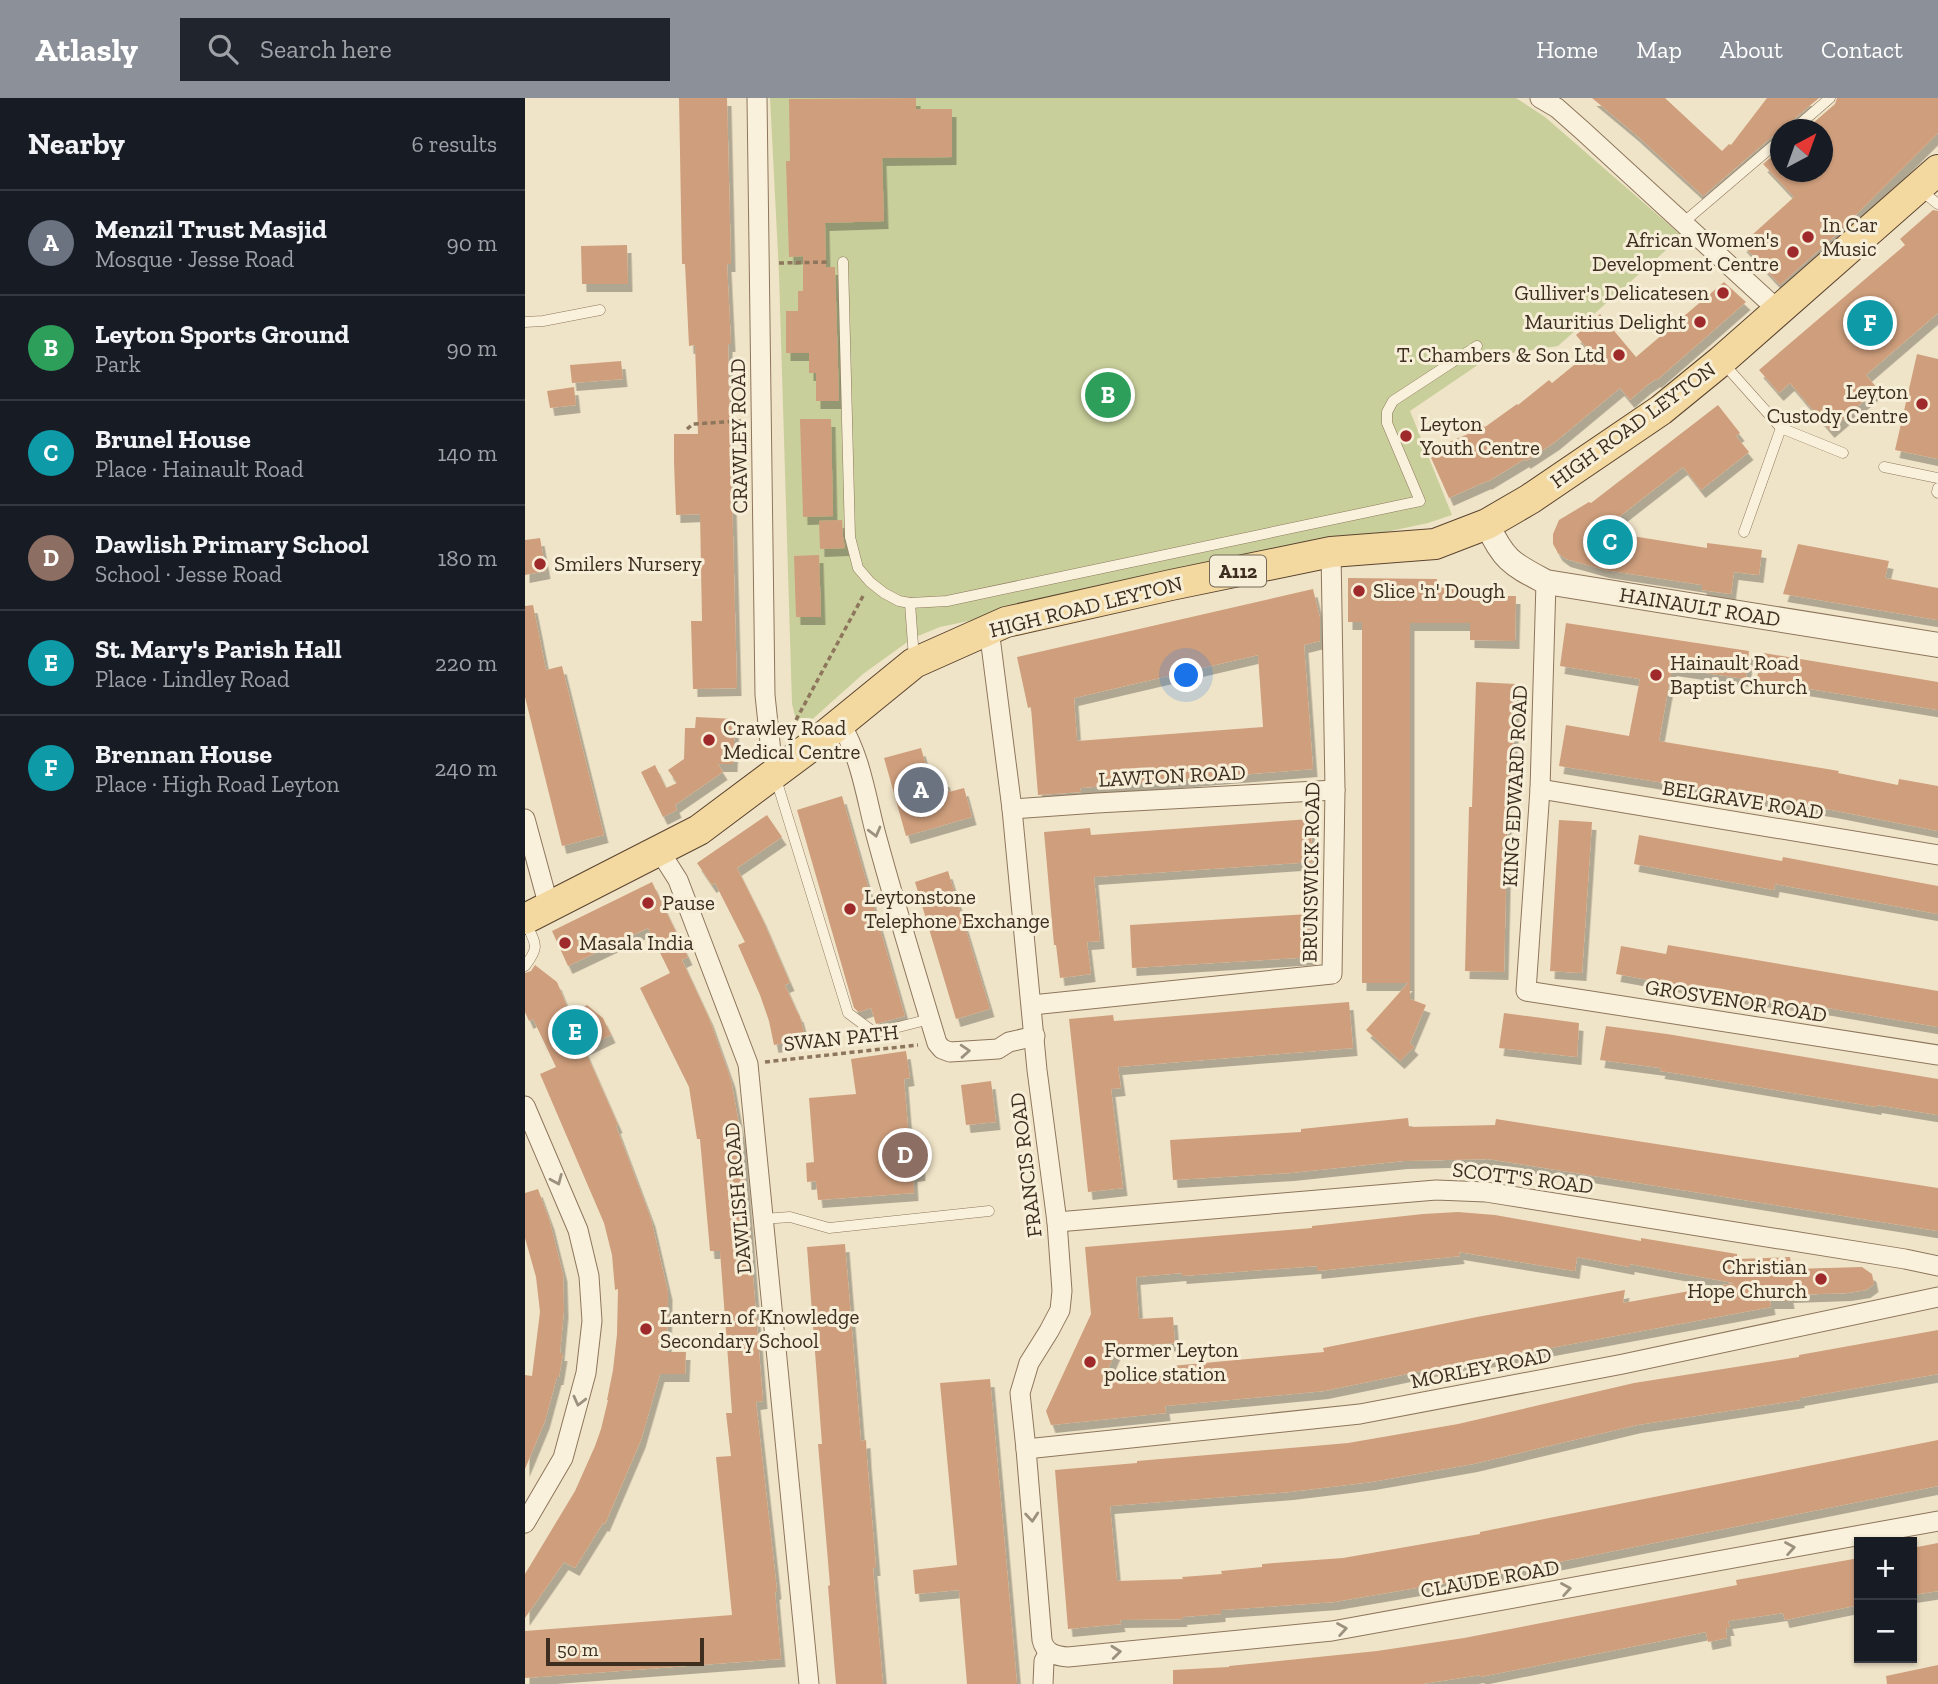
<!DOCTYPE html>
<html lang="en">
<head>
<meta charset="utf-8">
<style>
  :root { --surface:#171b24; --page:#20242c; --text:#f1f3f6; --muted:#9ea1a6; --line:#363941; --accent:#8c9099 }
  body { margin:0; font-family:"Zilla Slab",serif; background:var(--page); color:var(--text) }
  .controls { position:absolute; right:21px; bottom:21px; display:grid; overflow:hidden; border-radius:0px; box-shadow:0 2px 5px #0004 }
  .controls button { width:63px; height:63px; display:grid; place-items:center; padding:0; border:0; border-bottom:2px solid var(--line); background:var(--surface); color:var(--text); font:35px sans-serif }
  .compass { position:absolute; left:1245px; top:21px; width:63px; height:63px; border-radius:50%; background:var(--surface); box-shadow:0 2px 5px #0004; rotate:41deg }
  .scale { position:absolute; left:21px; bottom:18px; width:158px; box-sizing:border-box; padding-left:7px; border:4px solid #3d2e20; border-top:0; font-size:19px; line-height:24px; white-space:nowrap; color:#3d2e20; -webkit-text-stroke:5px #f7eed8; paint-order:stroke }
  .you { position:absolute; left:662px; top:578px; width:24px; height:24px; margin:-18px; border:5px solid #fff; border-radius:50%; background:#1a73e8; box-shadow:0 0 0 10px #1a73e833 }
  .badge { display:grid; place-items:center; width:46px; height:46px; border-radius:50%; background:var(--accent); color:#fff; font-size:23px; font-weight:700 }
  .pin { position:absolute; translate:-50% -50%; border:4px solid #fff; box-shadow:0 2px 7px #0006 }
  .list { margin:0; padding:0; list-style:none }
  h2 { display:flex; justify-content:space-between; align-items:center; height:91px; margin:0; padding:0 28px; font-size:30px }
  h2 small { font-size:23px; font-weight:400; color:var(--muted) }
  .list li { display:grid; grid-template-columns:46px 1fr auto; gap:21px; align-items:center; box-sizing:border-box; height:105px; padding:0 28px; border-top:2px solid var(--line) }
  .list b { display:block; font-size:26px; white-space:nowrap }
  .list p { margin:0; font-size:23px; white-space:nowrap; color:var(--muted) }
  .list em { font-size:23px; font-style:normal; color:var(--muted) }
  .icon { flex:none; width:38px; height:38px; fill:none; stroke:currentColor; stroke-width:2; stroke-linecap:round; stroke-linejoin:round }
  .map { position:relative; flex:none; width:1413px; height:1586px; overflow:hidden }
  header { display:flex; align-items:center; gap:42px; box-sizing:border-box; height:98px; padding:0 35px; background:var(--accent); color:#fff }
  header strong { font-size:33px }
  nav { display:flex; gap:38px; margin-inline-start:auto; font-size:24px }
  .search { width:490px; height:63px; background:var(--page); display:flex; align-items:center; gap:18px; box-sizing:border-box; padding:0 24px; border-radius:0px; color:var(--muted); font-size:26px }
  main { display:flex }
  aside { flex:1; background:var(--surface) }
  .map>svg:first-child { display:block }
</style>
</head>
<body>
<header>
<strong>Atlasly</strong>
<div class="search"><svg class="icon" aria-label="search" viewBox="0 0 24 24"><circle cx="10" cy="10" r="6"/><path d="M15 15l6 6"/></svg>Search here</div>
<nav><a>Home</a><a>Map</a><a>About</a><a>Contact</a></nav>
</header>
<main>
<aside>
<h2>Nearby<small>6 results</small></h2>
<ul class="list">
<li><span class="badge" style="background:#6b7280">A</span><div><b>Menzil Trust Masjid</b><p>Mosque · Jesse Road</p></div><em>90 m</em></li>
<li><span class="badge" style="background:#2e9e5b">B</span><div><b>Leyton Sports Ground</b><p>Park</p></div><em>90 m</em></li>
<li><span class="badge" style="background:#0f9aa8">C</span><div><b>Brunel House</b><p>Place · Hainault Road</p></div><em>140 m</em></li>
<li><span class="badge" style="background:#8d6e63">D</span><div><b>Dawlish Primary School</b><p>School · Jesse Road</p></div><em>180 m</em></li>
<li><span class="badge" style="background:#0f9aa8">E</span><div><b>St. Mary's Parish Hall</b><p>Place · Lindley Road</p></div><em>220 m</em></li>
<li><span class="badge" style="background:#0f9aa8">F</span><div><b>Brennan House</b><p>Place · High Road Leyton</p></div><em>240 m</em></li>
</ul>
</aside>
<div class="map">
<svg width="1413" height="1586" viewBox="0 0 1413 1586">
  <defs>
    <filter id="shadow"><feDropShadow dx="4.5" dy="8" stdDeviation="0" flood-color="#0004"/></filter>
  </defs>
  <rect width="100%" height="100%" fill="#f0e4c8"/>
  <path fill="#c9cf9b" d="M245,0H991L1020,19L1157,138L1033,248L966,258L885,313L927,417L903,425L415,529L388,540L338,576L282,626L271,622L267,606L254,176Z"/>
  <g fill="#cf9f7d" fill-rule="evenodd" filter="url(#shadow)">
    <path d="M154,0H202L206,166H202L206,246H203L212,590L168,591L166,523H177L175,416L151,417L149,364V336H173L170,247L164,248L160,166H157Z"/>
    <path d="M391,0V11H427V59L357,60L359,123L300,125L301,169H310L314,303H291V275H284V255H261V213H273V193H278V158L264,159L261,63H265L264,1Z"/>
    <path d="M1067,0H1140L1197,53L1204,46L1206,47L1242,0H1294L1263,26L1261,32H1256V35L1250,36L1178,98L1109,35Z"/>
    <path d="M1312,0H1413V35L1314,134L1255,187L1217,146L1269,99L1238,66L1256,51V74H1298V32H1280L1310,6Z"/>
    <path d="M1408,112L1413,113V215L1341,277L1353,291L1305,332L1265,285L1254,295L1234,272L1380,147L1375,141Z"/>
    <path d="M102,147L103,186H57L56,148Z"/>
    <path d="M1199,184L1221,204L1132,282L1131,281L1121,288L1105,302L1095,290L1030,344L1001,363L1000,361L962,384V383L924,400L903,353L943,336L958,327L960,329L992,306L993,307L1024,282L1027,285L1065,254L1051,237L1075,216L1111,259Z"/>
    <path d="M1392,256L1413,261V361L1370,352Z"/>
    <path d="M96,263L98,281L47,285L45,267Z"/>
    <path d="M49,289L51,307L25,310L22,293Z"/>
    <path d="M1193,307L1215,335L1211,338L1224,354L1176,392L1158,369L1076,433L1182,450V445L1237,452L1234,477L1209,474L1206,496L1177,492V487L1080,472L1041,461L1033,455L1028,446V436L1034,422L1064,404L1066,405Z"/>
    <path d="M275,321H306L308,418L278,419Z"/>
    <path d="M317,422L318,439L320,450L295,451L294,423Z"/>
    <path d="M15,440L21,473L0,477V442Z"/>
    <path d="M1273,446L1364,463L1360,480L1413,490V522L1258,496Z"/>
    <path d="M294,457L296,519H271L269,458Z"/>
    <path d="M823,480L912,481V489L945,491V498H991L990,543L945,542V525H885V901L901,907L885,945L889,949L875,963L841,932L883,885H837V524H823Z"/>
    <path d="M788,491L795,520V543L779,547L788,671L555,690L556,694L513,697L506,609L503,610L492,559ZM733,557L738,629L552,643L549,600Z"/>
    <path d="M8,507L21,572L37,568L79,737L37,748L0,599V508Z"/>
    <path d="M1041,525L1224,553L1221,581L1147,570L1134,643L1314,673L1313,675L1373,687L1374,681L1413,688V733L1307,712L1034,668L1041,627L1104,638L1115,581L1035,568Z"/>
    <path d="M1239,555L1413,584V612L1231,582Z"/>
    <path d="M951,584L991,586L986,704H983L979,874L940,873L944,709H947Z"/>
    <path d="M171,619L210,621L208,666H193L198,674L150,707L152,712L138,719L116,674L130,667L141,690L152,685L143,672L159,661L160,630H170Z"/>
    <path d="M396,650L406,685L420,681L424,694L439,690L447,719L381,738L359,660Z"/>
    <path d="M317,698L380,918L351,926L346,910L334,914L329,910L272,712Z"/>
    <path d="M242,717L257,739L212,770L237,820L265,885L260,887L273,916H274L281,941L249,947L244,923L235,897L213,847L220,844L190,785L187,787L172,765Z"/>
    <path d="M785,721L788,764L569,779L575,843L562,844L566,876L535,880L531,847H529L519,734L565,730L566,737Z"/>
    <path d="M1034,722L1067,724L1057,875L1025,873Z"/>
    <path d="M1114,737L1257,763L1258,759L1413,788V816L1250,786L1249,792L1109,766Z"/>
    <path d="M423,773L465,911L431,921L390,784Z"/>
    <path d="M127,784L163,859L157,862L184,920L206,982L217,1043L238,1303L231,1304L252,1493L250,1494L256,1561L0,1580V1533L207,1517L191,1359L206,1358L201,1315H207L195,1153H185L175,1041H172L164,989L115,890L145,875L123,830L43,868L27,833Z"/>
    <path d="M784,816L787,859L607,870L605,827Z"/>
    <path d="M1143,847L1413,893V929L1303,910L1213,898L1091,876L1096,848L1141,856Z"/>
    <path d="M10,867L32,884L45,916L62,907L78,920L86,937L59,950L93,1027L91,1028L126,1121L143,1194L142,1254H161L160,1276H135L116,1342L80,1426L78,1425L50,1470L39,1464L0,1520V1476L50,1393L70,1348L76,1331L83,1302H82L88,1272L92,1236L93,1191L90,1192L87,1157L79,1125L15,976L31,969L8,921L4,923L0,914V875L6,873Z"/>
    <path d="M824,904L828,950L593,969L596,990L586,991L598,1090L563,1094L544,921L588,917L589,923Z"/>
    <path d="M979,915L1054,925L1052,959L974,950Z"/>
    <path d="M1081,928L1142,936L1413,981V1017L1352,1007V1009L1149,975L1135,973L1136,970L1075,962Z"/>
    <path d="M381,953L385,980L379,981L385,1055H395L396,1075L388,1076L389,1095L293,1102L291,1083L282,1084L281,1065L289,1064L284,1000L331,996L326,961Z"/>
    <path d="M466,983L471,1024L441,1027L436,987Z"/>
    <path d="M883,1020L884,1029L970,1027L971,1021L1413,1090V1133L963,1061L878,1063L765,1075L648,1082L645,1042L776,1034V1031Z"/>
    <path d="M13,1091L25,1124L38,1176L39,1212L35,1255H38L34,1279H32L20,1323L0,1371V1277L7,1278L15,1214L11,1179L0,1140V1095Z"/>
    <path d="M933,1114L970,1117L1116,1143V1140L1212,1156V1161L1265,1159L1267,1171L1337,1169L1347,1176L1349,1186L1341,1192L1322,1195L1264,1197L1265,1203H1245L1246,1209L960,1262L959,1260L799,1293L640,1308L641,1315L526,1327L521,1313L566,1216L560,1149L787,1130V1128L898,1116ZM934,1154L1050,1173L1052,1159L1105,1169V1166L1209,1185L1098,1205L1100,1192L952,1219L798,1250L799,1254L646,1268L647,1277L577,1284L593,1249L650,1245L648,1219L614,1221L611,1179L657,1175V1178L792,1168V1173L935,1158Z"/>
    <path d="M320,1146L336,1343L341,1342L342,1361L351,1470H348L358,1586H311L309,1563L303,1488L305,1487L293,1346H297L282,1149Z"/>
    <path d="M1413,1232V1276L1275,1300V1302L1112,1327L948,1366L846,1384L764,1394L585,1408L592,1483L658,1481L657,1479L697,1476L696,1473L737,1469V1466L818,1460L955,1436V1434L1413,1342V1388L979,1475L809,1504L696,1512V1516L657,1519L658,1521L595,1522L596,1526L543,1531L530,1372L612,1365V1363L823,1345L933,1326L1109,1285L1274,1259V1257Z"/>
    <path d="M465,1281L478,1426L492,1586H442L434,1492L390,1496L388,1472L432,1467L415,1285Z"/>
    <path d="M1413,1445V1493L1387,1497V1450Z"/>
    <path d="M1334,1460V1507L1260,1522L1258,1515L1203,1523L1205,1530H1201L1202,1540L1183,1544L1181,1534L955,1579V1577L897,1586H648V1572L704,1569V1568L852,1553L939,1540L1212,1487L1211,1482Z"/>
    <path d="M1413,1567V1586H1362L1361,1578Z"/>
  </g>
  <g fill="none" stroke-linecap="round" stroke-linejoin="round">
    <g stroke="#8d765c" stroke-width="11">
      <g id="service">
        <path d="M1268,32L1305,0"/>
        <path d="M1394,91L1413,106"/>
        <path d="M1159,124L1255,42"/>
        <path d="M318,164L325,439L333,470L345,484L359,495L374,503L385,505L422,503L895,403L862,325V314L868,303L952,248"/>
        <path d="M0,224L18,223L75,212"/>
        <path d="M1199,266L1256,330L1318,355"/>
        <path d="M1359,369L1413,380"/>
        <path d="M1413,390L1412,394L1413,395"/>
        <path d="M1219,434L1256,330"/>
        <path d="M385,505L389,561"/>
        <path d="M251,681L323,915L350,935L405,921"/>
        <path d="M0,868C15,848 11,847 1,825"/>
        <path d="M238,1121L265,1119L304,1130L464,1113"/>
      </g>
    </g>
    <g stroke="#8d765c" stroke-width="21">
      <g id="minor">
        <path d="M232,0L240,597L246,654L255,673"/>
        <path d="M1015,0L1032,10L1058,33L1254,213"/>
        <path d="M1021,484L1015,691L1001,893L1413,957"/>
        <path d="M464,531L487,711L512,972L532,1124L537,1193L535,1212L524,1233L504,1265L495,1295L501,1351L517,1542C520,1555 530,1558 543,1559L807,1533L1413,1423"/>
        <path d="M315,625C336,659 341,699 351,737C370,807 391,876 412,945L417,951L425,954L473,951L484,944L510,938"/>
        <path d="M1015,691L1413,757"/>
        <path d="M487,711L572,705L810,692"/>
        <path d="M0,721L24,809"/>
        <path d="M134,752L153,782L223,966L284,1586"/>
        <path d="M507,907L807,876L810,692L806,454"/>
        <path d="M0,1008L53,1132L64,1178L67,1223L61,1275L38,1360L0,1425"/>
        <path d="M532,1124L911,1092L961,1094L1380,1161L1413,1168"/>
        <path d="M501,1351L835,1316L1098,1266L1413,1199"/>
        <path d="M518,1586L519,1563L524,1554"/>
      </g>
    </g>
    <g stroke="#8d765c" stroke-width="26">
      <path id="tertiary" d="M962,426C979,463 987,466 1021,484L1413,547"/>
    </g>
    <g stroke="#5b4430" stroke-width="32">
      <path id="primary" d="M0,821L174,732L297,640L389,565L481,524L646,487L806,454L910,446L962,426L1005,401L1136,312L1196,263L1413,72"/>
    </g>
    <g stroke="#8d765c" stroke-width="3.5" stroke-dasharray="5 3.5" stroke-linecap="butt">
      <path d="M254,165L305,164"/>
      <path d="M162,331L168,326L216,323"/>
      <path d="M271,622L338,498"/>
      <path d="M240,964L393,947"/>
    </g>
    <use href="#service" stroke="#faf1dc" stroke-width="10"/>
    <use href="#minor" stroke="#faf1dc" stroke-width="19"/>
    <use href="#tertiary" stroke="#faf1dc" stroke-width="24"/>
    <use href="#primary" stroke="#f3d9a0" stroke-width="30"/>
  </g>
  <defs><path id="oneway-chevron" d="M-2-3.5L2.5 0L-2 3.5" fill="none" stroke-width="1.6" stroke-linecap="round" stroke-linejoin="round" transform="scale(1.75)"/></defs>
  <g stroke="#9c907e">
    <use href="#oneway-chevron" transform="translate(350 734) rotate(75)"/>
    <use href="#oneway-chevron" transform="translate(440 953) rotate(-4)"/>
    <use href="#oneway-chevron" transform="translate(32 1082) rotate(67)"/>
    <use href="#oneway-chevron" transform="translate(54 1303) rotate(104)"/>
    <use href="#oneway-chevron" transform="translate(507 1419) rotate(85)"/>
    <use href="#oneway-chevron" transform="translate(1265 1450) rotate(-10)"/>
    <use href="#oneway-chevron" transform="translate(1041 1491) rotate(-10)"/>
    <use href="#oneway-chevron" transform="translate(817 1531) rotate(-10)"/>
    <use href="#oneway-chevron" transform="translate(591 1554) rotate(-6)"/>
  </g>
  <g fill="#9e2a2b" stroke="#f7eed8" stroke-width="2.5">
    <circle cx="1283" cy="139" r="7"/>
    <circle cx="1268" cy="154" r="7"/>
    <circle cx="1198" cy="195" r="7"/>
    <circle cx="1175" cy="224" r="7"/>
    <circle cx="1094" cy="257" r="7"/>
    <circle cx="1397" cy="306" r="7"/>
    <circle cx="881" cy="338" r="7"/>
    <circle cx="15" cy="466" r="7"/>
    <circle cx="834" cy="493" r="7"/>
    <circle cx="1131" cy="577" r="7"/>
    <circle cx="184" cy="642" r="7"/>
    <circle cx="123" cy="805" r="7"/>
    <circle cx="325" cy="811" r="7"/>
    <circle cx="40" cy="845" r="7"/>
    <circle cx="1296" cy="1181" r="7"/>
    <circle cx="121" cy="1231" r="7"/>
    <circle cx="565" cy="1264" r="7"/>
  </g>
  <g text-anchor="middle" stroke-width="6" stroke-linejoin="round" paint-order="stroke">
    <rect fill="#f7eed8" stroke="#756857" stroke-width="2" x="685" y="457.5" width="56" height="31" rx="5"/>
    <g font-size="19" font-weight="bold" fill="#3d2e20">
      <text x="713" y="480">A112</text>
    </g>
    <g font-size="21" fill="#3d2e20" stroke="#f7eed8" text-anchor="start">
      <text x="1297" y="134">In Car<tspan x="1297" dy="24">Music</tspan></text>
      <text x="1254" y="149" text-anchor="end">African Women's<tspan x="1254" dy="24">Development Centre</tspan></text>
      <text x="1184" y="202" text-anchor="end">Gulliver's Delicatesen</text>
      <text x="1161" y="231" text-anchor="end">Mauritius Delight</text>
      <text x="1080" y="264" text-anchor="end">T. Chambers &amp; Son Ltd</text>
      <text x="1383" y="301" text-anchor="end">Leyton<tspan x="1383" dy="24">Custody Centre</tspan></text>
      <text x="895" y="333">Leyton<tspan x="895" dy="24">Youth Centre</tspan></text>
      <text x="29" y="473">Smilers Nursery</text>
      <text x="848" y="500">Slice 'n' Dough</text>
      <text x="1145" y="572">Hainault Road<tspan x="1145" dy="24">Baptist Church</tspan></text>
      <text x="198" y="637">Crawley Road<tspan x="198" dy="24">Medical Centre</tspan></text>
      <text x="339" y="806">Leytonstone<tspan x="339" dy="24">Telephone Exchange</tspan></text>
      <text x="137" y="812">Pause</text>
      <text x="54" y="852">Masala India</text>
      <text x="1282" y="1176" text-anchor="end">Christian<tspan x="1282" dy="24">Hope Church</tspan></text>
      <text x="135" y="1226">Lantern of Knowledge<tspan x="135" dy="24">Secondary School</tspan></text>
      <text x="579" y="1259">Former Leyton<tspan x="579" dy="24">police station</tspan></text>
    </g>
    <g font-size="21" fill="#3d2e20" stroke="#f7eed8">
      <text transform="translate(1108 327) rotate(-36)" y="7">HIGH ROAD LEYTON</text>
      <text transform="translate(214 338) rotate(-91)" y="7">CRAWLEY ROAD</text>
      <text transform="translate(561 509) rotate(-14)" y="7">HIGH ROAD LEYTON</text>
      <text transform="translate(1175 509) rotate(9)" y="7">HAINAULT ROAD</text>
      <text transform="translate(647 678) rotate(-3)" y="7">LAWTON ROAD</text>
      <text transform="translate(990 688) rotate(-87)" y="7">KING EDWARD ROAD</text>
      <text transform="translate(1218 702) rotate(9)" y="7">BELGRAVE ROAD</text>
      <text transform="translate(786 774) rotate(-89)" y="7">BRUNSWICK ROAD</text>
      <text transform="translate(1211 903) rotate(9)" y="7">GROSVENOR ROAD</text>
      <text transform="translate(316 940) rotate(-6)" y="7">SWAN PATH</text>
      <text transform="translate(501 1067) rotate(-97)" y="7">FRANCIS ROAD</text>
      <text transform="translate(998 1080) rotate(7)" y="7">SCOTT'S ROAD</text>
      <text transform="translate(213 1100) rotate(-95)" y="7">DAWLISH ROAD</text>
      <text transform="translate(956 1270) rotate(-11)" y="7">MORLEY ROAD</text>
      <text transform="translate(965 1481) rotate(-10)" y="7">CLAUDE ROAD</text>
    </g>
  </g>
</svg>
<div class="controls">
<button>+</button>
<button>−</button>
</div>
<svg class="compass" viewBox="-18 -18 36 36"><path d="M0-13l5 13h-10z" fill="#e53935"/><path d="M0 13l5-13h-10z" fill="#9ea1a6"/></svg>
<div class="scale">50 m</div>
<div class="you"></div>
<div class="pin badge" style="left:396px;top:692px;background:#6b7280">A</div>
<div class="pin badge" style="left:583px;top:297px;background:#2e9e5b">B</div>
<div class="pin badge" style="left:1085px;top:444px;background:#0f9aa8">C</div>
<div class="pin badge" style="left:380px;top:1057px;background:#8d6e63">D</div>
<div class="pin badge" style="left:50px;top:934px;background:#0f9aa8">E</div>
<div class="pin badge" style="left:1345px;top:225px;background:#0f9aa8">F</div>
</div>
</main>
</body>
</html>
